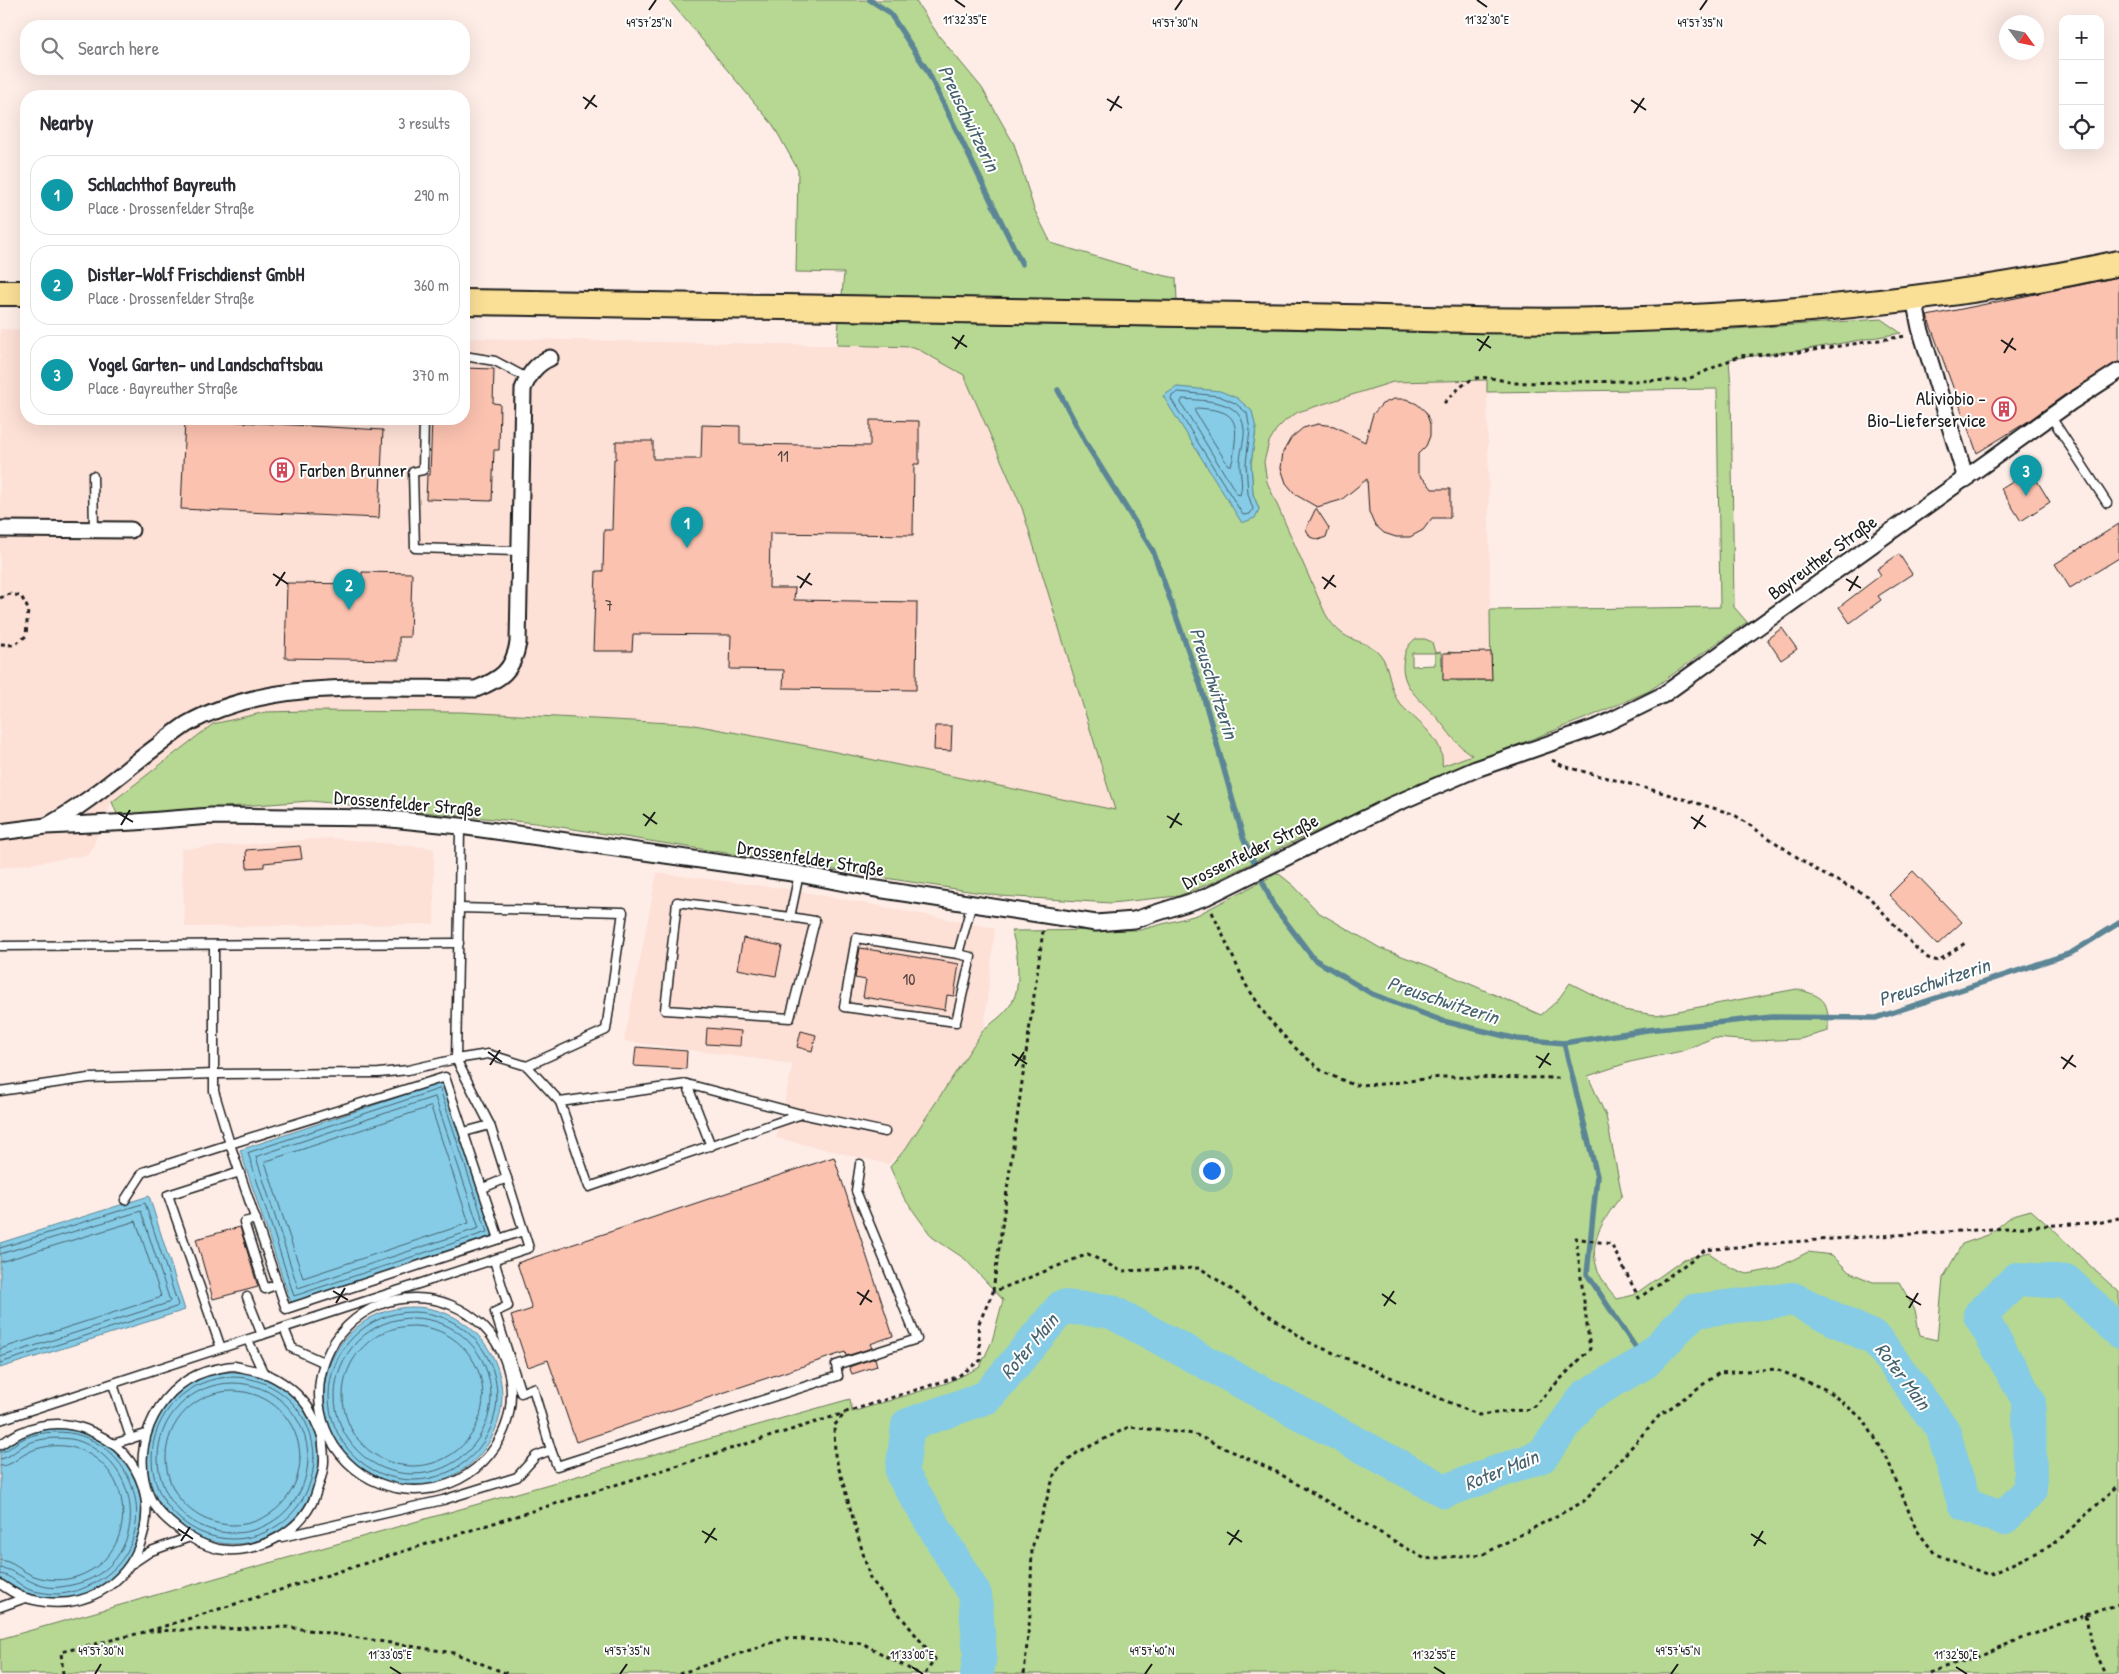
<!DOCTYPE html>
<html lang="en">
<head>
<meta charset="utf-8">
<style>
  :root { --surface:#fff; --page:#f2f2f3; --text:#2b2b33; --muted:#7c7c81; --line:#e1e1e2; --accent:#ea580c }
  body { margin:0; font-family:"Patrick Hand",sans-serif; background:var(--page); color:var(--text) }
  .controls { position:absolute; right:15px; top:15px; display:grid; overflow:hidden; border-radius:10px; box-shadow:0 5px 20px #0002 }
  .controls button { width:45px; height:45px; display:grid; place-items:center; padding:0; border:0; border-bottom:1px solid var(--line); background:var(--surface); color:var(--text); font:25px sans-serif }
  .compass { position:absolute; left:1999px; top:15px; width:45px; height:45px; border-radius:50%; background:var(--surface); box-shadow:0 5px 20px #0002; rotate:123deg }
  .you { position:absolute; left:1211px; top:1170px; width:18px; height:18px; margin:-12px; border:4px solid #fff; border-radius:50%; background:#1a73e8; box-shadow:0 0 0 8px #1a73e833 }
  .badge { display:grid; place-items:center; width:32px; height:32px; border-radius:50%; background:var(--accent); color:#fff; font-size:16px; font-weight:700 }
  .pin { position:absolute; translate:-50% -41px; filter:drop-shadow(0 1px 2px #0008) }
  .pin::after { content:''; position:absolute; top:26px; width:18px; height:15px; background:inherit; clip-path:polygon(0 0,100% 0,50% 100%) }
  .list { margin:0; padding:0; list-style:none }
  h2 { display:flex; justify-content:space-between; align-items:center; height:65px; margin:0; padding:0 20px; font-size:21px }
  h2 small { font-size:16px; font-weight:400; color:var(--muted) }
  .list li { display:grid; grid-template-columns:32px 1fr auto; gap:15px; align-items:center; box-sizing:border-box; height:80px; margin:0 10px 10px; padding:0 10px; border:1px solid var(--line); border-radius:20px }
  .list b { display:block; font-size:19px; white-space:nowrap }
  .list p { margin:0; font-size:16px; white-space:nowrap; color:var(--muted) }
  .list em { font-size:16px; font-style:normal; color:var(--muted) }
  .icon { flex:none; width:28px; height:28px; fill:none; stroke:currentColor; stroke-width:2; stroke-linecap:round; stroke-linejoin:round }
  .map { position:relative; flex:none; width:2119px; height:1674px; overflow:hidden }
  .search { position:absolute; background:var(--surface); box-shadow:0 5px 20px #0002; left:20px; top:20px; width:450px; height:55px; display:flex; align-items:center; gap:12px; box-sizing:border-box; padding:0 18px; border-radius:20px; color:var(--muted); font-size:19px }
  .panel { position:absolute; background:var(--surface); box-shadow:0 5px 20px #0002; left:20px; top:90px; width:450px; height:335px; border-radius:20px }
  .map>svg:first-child { display:block }
</style>
</head>
<body>
<div class="map">
<svg width="2119" height="1674" viewBox="0 0 2119 1674">
  <rect width="100%" height="100%" fill="#feede7"/>
  <filter id="ink" filterUnits="userSpaceOnUse"><feTurbulence type="fractalNoise" baseFrequency=".02" numOctaves="2"/><feDisplacementMap in="SourceGraphic" scale="10" xChannelSelector="R" yChannelSelector="G"/><feConvolveMatrix kernelMatrix="1 2 1 2 8 2 1 2 1" color-interpolation-filters="sRGB"/></filter>
  <g filter="url(#ink)">
    <g fill="#fde0d6" fill-rule="evenodd">
      <path d="M0,329L26,330V419H464V338L914,347L964,375L1022,508L1115,810L802,745L689,724L461,712H266L213,724L112,802L89,855L0,868Z"/>
      <path d="M1487,380L1491,652L1435,653L1411,643L1406,682L1413,694L1438,719L1457,744L1473,755L1441,767L1426,729L1401,705L1395,696L1380,654L1374,648L1350,638L1337,629L1325,613L1267,482L1264,462L1269,442L1276,430L1286,420L1301,411L1393,382ZM1394,399H1406L1417,404L1426,412L1430,424V436L1426,446L1418,454V474L1427,482L1434,493L1436,505L1432,519L1423,530L1410,537H1396L1384,533L1374,524L1369,512L1373,414L1382,404ZM1318,424L1334,426L1348,433L1358,446L1361,476L1353,490L1341,500L1325,505L1310,503L1296,495L1286,483L1281,468L1283,452L1291,438L1303,428ZM1313,518H1321L1328,524V533L1322,539H1313L1307,533V525Z"/>
      <path d="M330,838L434,848V924L185,927L181,849Z"/>
      <path d="M657,873L788,889L995,928L984,1029L906,1148L888,1164L776,1138L793,1064L624,1041Z"/>
    </g>
    <g fill="#b6d892" stroke="#697a57" fill-rule="evenodd">
      <path d="M669,0H915L939,36L982,88L1014,144L1034,209L1051,243C1093,255 1134,270 1176,278L1177,301L842,295L844,273L796,272L798,170L773,125Z"/>
      <path d="M1881,319L1901,333L1802,350L1729,359L1731,388L1734,607L1747,622L1649,691L1594,715L1432,778L1291,843L1214,882L1178,896L1111,903L1000,896L535,823L310,801L173,811L129,819L117,814L112,802L213,724L266,712L308,711L461,712L689,724L802,745L1115,810L1022,508L964,375L914,347L837,345L839,321L1378,331H1704ZM1487,380V392L1717,389L1720,607L1490,610L1491,680L1457,681V653L1448,652V665H1442L1441,652L1435,653L1432,642L1425,639H1415C1409,644 1405,650 1404,658C1398,687 1422,700 1438,719C1449,732 1457,746 1472,755L1442,766C1446,740 1417,722 1401,705C1387,689 1392,667 1379,653C1372,645 1362,643 1352,639C1340,634 1331,624 1325,613L1267,482L1264,462L1269,442L1276,430L1286,420L1298,412L1393,382ZM1177,387L1251,411L1256,429L1251,463L1253,494L1259,509ZM1435,653V665L1412,666V653Z"/>
      <path d="M1278,873L1294,886L1318,912L1380,948L1429,966L1541,1015L1557,1001L1570,983L1623,1010L1656,1015L1797,989C1826,997 1829,1001 1828,1031L1800,1039L1753,1041L1713,1038L1682,1051L1630,1062L1588,1076L1606,1116L1622,1195C1592,1234 1581,1259 1617,1299L1634,1295L1684,1259L1709,1253L1730,1267L1747,1274L1775,1269L1808,1252L1832,1255L1849,1272L1873,1282H1899L1915,1310L1920,1336L1937,1340L1943,1278L1962,1244L1988,1235L2013,1215L2031,1210C2062,1236 2088,1266 2119,1292V1674H0V1639L850,1399L852,1412L947,1383L980,1367L992,1341L1003,1300L965,1259L932,1237L904,1198L890,1167L906,1148L984,1029C995,1021 1009,1011 1014,998C1021,982 1018,947 1011,931L1140,930L1197,915Z"/>
    </g>
    <g fill="#86cce7" stroke="#5c8696">
      <path d="M1177,387L1220,391L1237,398L1252,411L1256,429L1251,463L1253,494L1259,509L1255,518L1242,523L1163,396Z"/>
      <path d="M443,1082L494,1235L291,1303L240,1150Z"/>
      <path d="M149,1196L185,1310L0,1368V1243Z"/>
      <circle cx="413" cy="1396" r="89"/>
      <circle cx="233" cy="1458" r="86"/>
      <path d="M47,1427C56,1427 65,1427 74,1428C88,1431 101,1439 111,1447C176,1502 129,1611 45,1597C29,1595 11,1589 0,1577V1449L19,1435Z"/>
    </g>
    <g fill="none" stroke-linecap="round" stroke-linejoin="round">
      <g stroke="#46626d" stroke-width="1">
        <path d="M1179,392L1219,396L1235,403L1247,413L1250,430L1246,463L1248,494L1253,509L1250,514L1243,515L1171,399L1172,396Z"/>
        <path d="M1183,399C1205,401 1241,399 1244,429C1245,438 1241,450 1240,460C1239,472 1244,483 1240,495L1237,494L1181,403Z"/>
        <path d="M1197,408C1223,410 1239,412 1235,442C1234,450 1234,458 1231,465H1228L1195,412Z"/>
        <path d="M440,1089L487,1232L294,1296L248,1153Z"/>
        <path d="M435,1097L479,1228L298,1288L256,1157Z"/>
        <path d="M431,1107L469,1223L303,1278L265,1162Z"/>
        <path d="M0,1248L145,1203L178,1305L176,1307L0,1363"/>
        <path d="M0,1254L141,1211L170,1301L168,1303L0,1357"/>
        <path d="M0,1262L136,1221L161,1296L159,1298L0,1349"/>
        <circle cx="413" cy="1396" r="84"/>
        <circle cx="413" cy="1396" r="78"/>
        <circle cx="413" cy="1396" r="70"/>
        <circle cx="233" cy="1458" r="81"/>
        <circle cx="233" cy="1458" r="75"/>
        <circle cx="233" cy="1458" r="67"/>
        <path d="M0,1452C7,1452 13,1445 19,1441C34,1432 58,1430 75,1434C145,1452 160,1547 96,1582C84,1589 70,1594 56,1594C49,1594 37,1592 30,1590C20,1586 11,1575 0,1574"/>
        <path d="M0,1459C9,1458 15,1451 23,1446C37,1438 55,1437 71,1439C83,1441 95,1448 104,1456C139,1486 140,1544 102,1572C90,1581 75,1585 60,1587C34,1591 18,1569 0,1568"/>
        <path d="M0,1466C12,1466 17,1458 27,1453C39,1446 58,1444 71,1447C136,1463 141,1553 79,1576C66,1581 48,1581 34,1576C22,1572 13,1561 0,1560"/>
      </g>
      <g stroke="#5c8696" stroke-width="5.5">
        <path d="M870,0L889,12L927,70L1022,264"/>
        <path d="M1058,390L1087,445L1153,551L1200,684L1243,837L1273,905L1314,959L1372,994L1443,1021L1517,1039L1564,1043L1647,1030L1772,1017L1876,1018L2071,953L2119,923"/>
        <path d="M1564,1043L1597,1176L1587,1274L1645,1362"/>
      </g>
      <path stroke="#86cce7" stroke-width="34" d="M977,1674L980,1654L975,1595L902,1473L908,1425L987,1397L1062,1307L1110,1311L1445,1491L1542,1456L1585,1397L1645,1362L1694,1311L1793,1299L1876,1339L1943,1430L1964,1503L2003,1519L2030,1490L2029,1401L1980,1315L2017,1279L2067,1282L2119,1331"/>
    </g>
    <g fill="#fbc2b0" stroke="#1c1c1c">
      <path d="M2119,277V362L2066,394L2027,422L1977,453L1927,316Z"/>
      <path d="M464,368L494,369L493,403L500,404L499,450H494L492,501L426,499L427,475H430L432,419H464Z"/>
      <path d="M1394,399H1406L1417,404L1426,412L1430,424V436L1426,446L1418,454V474L1427,482L1432,489H1450V518H1432L1423,530L1410,537H1396L1384,533L1374,524L1369,512L1367,479L1341,500L1317,507L1296,495L1286,483L1281,468L1283,452L1291,438L1303,428L1318,424L1334,426L1365,442L1373,414L1382,404Z"/>
      <path d="M185,419L383,430L379,518L181,509Z"/>
      <path d="M870,420L919,421V464H914L913,535L770,533L769,588H795L794,600L917,602L916,690L783,688L784,670L730,669L731,635L633,634L632,651H593L596,571H603L604,530H612L614,459H616V441H653V459H701L702,425L740,426V444L870,446Z"/>
      <path d="M2031,471L2050,502L2021,521L2001,489Z"/>
      <path d="M1316,508L1329,528L1326,537L1318,540L1310,537L1306,529Z"/>
      <path d="M2119,524V558L2070,588L2055,564Z"/>
      <path d="M1899,554L1912,574L1878,596L1881,600L1850,623L1839,607L1881,575L1877,569Z"/>
      <path d="M362,572L412,573L410,637H399V660L285,658L287,583L362,584Z"/>
      <path d="M1782,628L1797,649L1781,660L1767,639Z"/>
      <path d="M1491,652L1492,680H1443V653Z"/>
      <path d="M935,726H952L951,751L934,750Z"/>
      <path d="M300,846L302,859L264,863V867L247,868L246,850Z"/>
      <path d="M1913,871L1962,922L1937,945L1889,895Z"/>
      <path d="M743,938L782,946L776,976L737,969Z"/>
      <path d="M860,948L959,964L954,996L947,995L945,1010L863,997L866,980L855,978Z"/>
      <path d="M707,1028L741,1031L740,1046L706,1044Z"/>
      <path d="M801,1031L816,1035L812,1051L797,1047Z"/>
      <path d="M636,1047L687,1051L686,1069L634,1066Z"/>
      <path d="M834,1157L893,1336L870,1344L872,1348L846,1356L845,1352L576,1442L548,1360L528,1367L511,1316L532,1309L517,1263Z"/>
      <path d="M240,1227L258,1287L213,1299L196,1239Z"/>
      <path d="M875,1358L877,1366L852,1374L849,1367Z"/>
    </g>
    <g fill="none" stroke-linecap="round" stroke-linejoin="round">
      <g stroke="#1c1c1c" stroke-width="11">
        <g id="lane">
          <path d="M464,356L495,361L527,378"/>
          <path d="M2051,417L2107,503"/>
          <path d="M424,419L423,470L413,472L415,548L520,551"/>
          <path d="M93,476L94,530"/>
          <path d="M459,908L460,826"/>
          <path d="M790,917L677,902L665,1010L790,1018L815,921L790,917L799,874"/>
          <path d="M0,946L459,943"/>
          <path d="M958,954L971,957L956,1022L844,1007L856,938L958,954L972,903"/>
          <path d="M527,1066L560,1102L589,1187L802,1114L885,1132"/>
          <path d="M445,1077L499,1239L286,1309L230,1144Z"/>
          <path d="M687,1084L711,1146"/>
          <path d="M0,1091L89,1078L215,1074L379,1073L408,1070L456,1059L488,1054L527,1066L606,1030L623,912L459,908L456,1059L490,1125L529,1248L0,1420"/>
          <path d="M560,1102L687,1084L801,1114"/>
          <path d="M464,1132L490,1125"/>
          <path d="M483,1188L507,1178"/>
          <path d="M125,1200L143,1172L230,1144L214,1091V945"/>
          <path d="M256,1219L244,1222L265,1289L278,1284"/>
          <path d="M499,1239L523,1231"/>
          <path d="M247,1297L262,1335"/>
          <circle cx="415" cy="1394" r="96"/>
          <path d="M284,1328L292,1348L323,1362"/>
          <path d="M248,1340L263,1372"/>
          <path d="M221,1348L168,1195L240,1172"/>
          <path d="M113,1384L131,1439"/>
          <path d="M321,1434C317,1425 313,1415 308,1407C295,1389 274,1374 253,1370C247,1369 240,1367 234,1366C228,1366 221,1368 216,1369C161,1379 128,1443 149,1495C155,1510 168,1521 181,1531C191,1539 206,1546 218,1549C258,1556 306,1530 317,1490C320,1482 324,1470 324,1461C324,1448 321,1436 323,1423"/>
          <path d="M113,1444L146,1434"/>
          <path d="M0,1445C25,1426 55,1418 85,1429C197,1470 142,1632 26,1598C17,1596 8,1589 0,1584"/>
          <path d="M551,1450L557,1466L838,1376L836,1365L917,1339L856,1191L860,1164"/>
          <path d="M282,1537L443,1500L517,1477L536,1456L551,1450L533,1388L521,1393L495,1312L508,1306L494,1260"/>
          <path d="M133,1563L151,1551L190,1537"/>
          <path d="M0,1607L25,1598"/>
        </g>
      </g>
      <g stroke="#1c1c1c" stroke-width="19">
        <g id="street">
          <path d="M1914,299L1920,328L1966,479"/>
          <path d="M0,529L131,530"/>
          <path d="M50,824C90,802 123,771 160,744C169,737 178,730 187,724C270,677 384,689 476,689C501,679 513,671 518,643L523,389C529,374 536,364 550,358"/>
          <path d="M0,832L46,826L135,822L211,816L381,818L460,826L799,874L871,888L1096,923L1134,920L1206,897L1390,806L1476,769L1600,726L1663,695L2071,402L2119,371"/>
        </g>
      </g>
      <g stroke="#1c1c1c" stroke-width="28">
        <g id="primary">
          <path d="M0,293H26"/>
          <path d="M464,302C703,307 942,308 1181,314C1248,315 1314,316 1381,318C1456,320 1531,322 1606,320C1779,316 1950,300 2119,263"/>
        </g>
      </g>
      <g stroke="#1c1c1c" stroke-width="3" stroke-dasharray="4 4" stroke-linecap="butt">
        <path d="M1444,403C1472,375 1474,373 1513,383L1686,380L1739,356L1800,352L1906,336"/>
        <path d="M0,598L9,594L21,596L28,609L26,636L14,645L0,644"/>
        <path d="M1552,760L1563,766L1660,792L1733,814L1821,873L1868,896L1915,947L1928,958L1938,961L1965,943"/>
        <path d="M1212,912L1246,985L1267,1017L1293,1046L1323,1072L1354,1085L1385,1084L1440,1077L1562,1078"/>
        <path d="M993,1291L1043,931"/>
        <path d="M2086,1614L2119,1603"/>
        <path d="M149,1631L845,1413"/>
        <path d="M63,1674L61,1652L149,1631L289,1627L454,1653L508,1674"/>
        <path d="M679,1674L786,1638L862,1643L919,1674"/>
        <path d="M925,1674L935,1659L870,1578L835,1455L834,1426L846,1412L957,1377L981,1360L978,1325L993,1292L1088,1254L1121,1271L1200,1268L1308,1342L1479,1415L1531,1409L1590,1349L1576,1238L1611,1244L1639,1298L1705,1250L1787,1242L2102,1222L2119,1218"/>
        <path d="M1024,1674L1030,1615L1032,1548L1055,1472L1078,1452L1129,1427L1194,1434L1275,1471L1425,1559L1484,1554L1583,1502L1659,1416L1719,1373L1776,1369L1827,1390L1863,1419L1886,1456L1916,1529L1935,1554L1989,1575L2054,1544L2119,1485"/>
        <path d="M1930,1674L2086,1614L2090,1641L2106,1674"/>
      </g>
      <use href="#lane" stroke="#fff" stroke-width="8"/>
      <use href="#street" stroke="#fff" stroke-width="15"/>
      <use href="#primary" stroke="#fadf96" stroke-width="24"/>
    </g>
  </g>
  <path fill="none" stroke="#1c1c1c" stroke-width="2" d="M955,0L965,7M1477,0L1487,7M649,10L656,0M1175,10L1182,0M1700,10L1707,0M583,97L597,107M1107,99L1122,108M1631,100L1646,110M585,109L595,95M1110,111L1119,96M1634,113L1644,98M952,337L967,347M1477,339L1491,348M2001,340L2016,350M955,349L964,335M1479,351L1489,336M2004,353L2013,338M273,574L288,584M797,576L812,585M1322,577L1336,587M1846,579L1861,588M276,586L285,572M800,588L810,573M1324,589L1334,575M1849,591L1858,576M118,813L133,822M643,814L657,824M1167,816L1182,825M1691,817L1706,827M121,825L130,810M645,826L655,812M1170,828L1179,813M1694,829L1703,815M488,1052L502,1062M1012,1054L1027,1064M1536,1056L1551,1065M2061,1057L2076,1067M490,1065L500,1050M1015,1066L1024,1052M1539,1068L1549,1053M2063,1069L2073,1055M333,1291L348,1300M857,1292L872,1302M1382,1294L1396,1304M1906,1296L1921,1305M336,1303L345,1288M860,1305L869,1290M1384,1306L1394,1291M1909,1308L1918,1293M178,1529L193,1539M702,1531L717,1540M1227,1532L1242,1542M1751,1534L1766,1544M181,1541L190,1527M705,1543L715,1528M1229,1545L1239,1530M1754,1546L1763,1531M390,1667L401,1674M912,1667L923,1674M1434,1667L1445,1674M1956,1667L1967,1674M95,1674L101,1664M620,1674L627,1664M1145,1674L1152,1664M1671,1674L1678,1664"/>
  <defs>
    <g id="building-ring" transform="scale(1.25)"><circle r="9.5" fill="#fff" stroke="#d1495b" stroke-width="1.5"/><path d="M-4-6H4V6H1V3H-1V6H-4ZM-2.5-4.3h1.7v1.8h-1.7ZM.8-4.3h1.7v1.8H.8ZM-2.5-1h1.7V.8h-1.7ZM.8-1h1.7V.8H.8Z" fill="#d1495b"/></g>
  </defs>
  <g fill-rule="evenodd">
    <use href="#building-ring" x="2004" y="409"/>
    <use href="#building-ring" x="282" y="470"/>
  </g>
  <g text-anchor="middle" stroke-width="4" stroke-linejoin="round" paint-order="stroke">
    <g font-size="16" fill="#544641">
      <text x="783" y="462">11</text>
      <text x="609" y="611">7</text>
      <text x="909" y="985">10</text>
    </g>
    <g font-size="19" fill="#1c1c1c" stroke="#fff" text-anchor="end">
      <text x="1986" y="405">Aliviobio -<tspan x="1986" dy="22">Bio-Lieferservice</tspan></text>
      <text x="300" y="477" text-anchor="start">Farben Brunner</text>
    </g>
    <g font-size="19" fill="#1c1c1c" stroke="#fff">
      <text transform="translate(1822 557) rotate(-36)" y="7">Bayreuther Straße</text>
      <text transform="translate(408 803) rotate(5)" y="7">Drossenfelder Straße</text>
      <text transform="translate(1250 851) rotate(-26)" y="7">Drossenfelder Straße</text>
      <text transform="translate(811 858) rotate(9)" y="7">Drossenfelder Straße</text>
    </g>
    <g font-size="20" font-style="italic" fill="#46626d" stroke="#fff">
      <text transform="translate(969 118) rotate(64)" y="7">Preuschwitzerin</text>
      <text transform="translate(1214 683) rotate(72)" y="7">Preuschwitzerin</text>
      <text transform="translate(1934 982) rotate(-18)" y="7">Preuschwitzerin</text>
      <text transform="translate(1443 1000) rotate(18)" y="7">Preuschwitzerin</text>
      <text transform="translate(1029 1346) rotate(-50)" y="7">Roter Main</text>
      <text transform="translate(1903 1376) rotate(53)" y="7">Roter Main</text>
      <text transform="translate(1501 1470) rotate(-22)" y="7">Roter Main</text>
    </g>
  </g>
  <g font-size="12" text-anchor="middle" fill="#1c1c1c" stroke="#fff" stroke-width="4" stroke-linejoin="round" paint-order="stroke">
    <text x="965" y="24">11°32'35"E</text>
    <text x="1487" y="24">11°32'30"E</text>
    <text x="1175" y="27">49°57'30"N</text>
    <text x="649" y="27">49°57'25"N</text>
    <text x="1700" y="27">49°57'35"N</text>
    <text x="101" y="1655">49°57'30"N</text>
    <text x="627" y="1655">49°57'35"N</text>
    <text x="1152" y="1655">49°57'40"N</text>
    <text x="1678" y="1655">49°57'45"N</text>
    <text x="390" y="1659">11°33'05"E</text>
    <text x="912" y="1659">11°33'00"E</text>
    <text x="1434" y="1659">11°32'55"E</text>
    <text x="1956" y="1659">11°32'50"E</text>
  </g>
</svg>
<div class="controls">
<button>+</button>
<button>−</button>
<button><svg class="icon" aria-label="locate" viewBox="0 0 24 24"><circle cx="12" cy="12" r="6"/><path d="M12 2v4M12 18v4M2 12h4M18 12h4"/></svg></button>
</div>
<svg class="compass" viewBox="-18 -18 36 36"><path d="M0-13l5 13h-10z" fill="#e53935"/><path d="M0 13l5-13h-10z" fill="#7c7c81"/></svg>
<div class="you"></div>
<div class="pin badge" style="left:687px;top:548px;background:#0f9aa8">1</div>
<div class="pin badge" style="left:349px;top:610px;background:#0f9aa8">2</div>
<div class="pin badge" style="left:2026px;top:496px;background:#0f9aa8">3</div>
<div class="search"><svg class="icon" aria-label="search" viewBox="0 0 24 24"><circle cx="10" cy="10" r="6"/><path d="M15 15l6 6"/></svg>Search here</div>
<section class="panel">
<h2>Nearby<small>3 results</small></h2>
<ul class="list">
<li><span class="badge" style="background:#0f9aa8">1</span><div><b>Schlachthof Bayreuth</b><p>Place · Drossenfelder Straße</p></div><em>290 m</em></li>
<li><span class="badge" style="background:#0f9aa8">2</span><div><b>Distler-Wolf Frischdienst GmbH</b><p>Place · Drossenfelder Straße</p></div><em>360 m</em></li>
<li><span class="badge" style="background:#0f9aa8">3</span><div><b>Vogel Garten- und Landschaftsbau</b><p>Place · Bayreuther Straße</p></div><em>370 m</em></li>
</ul>
</section>
</div>
</body>
</html>
